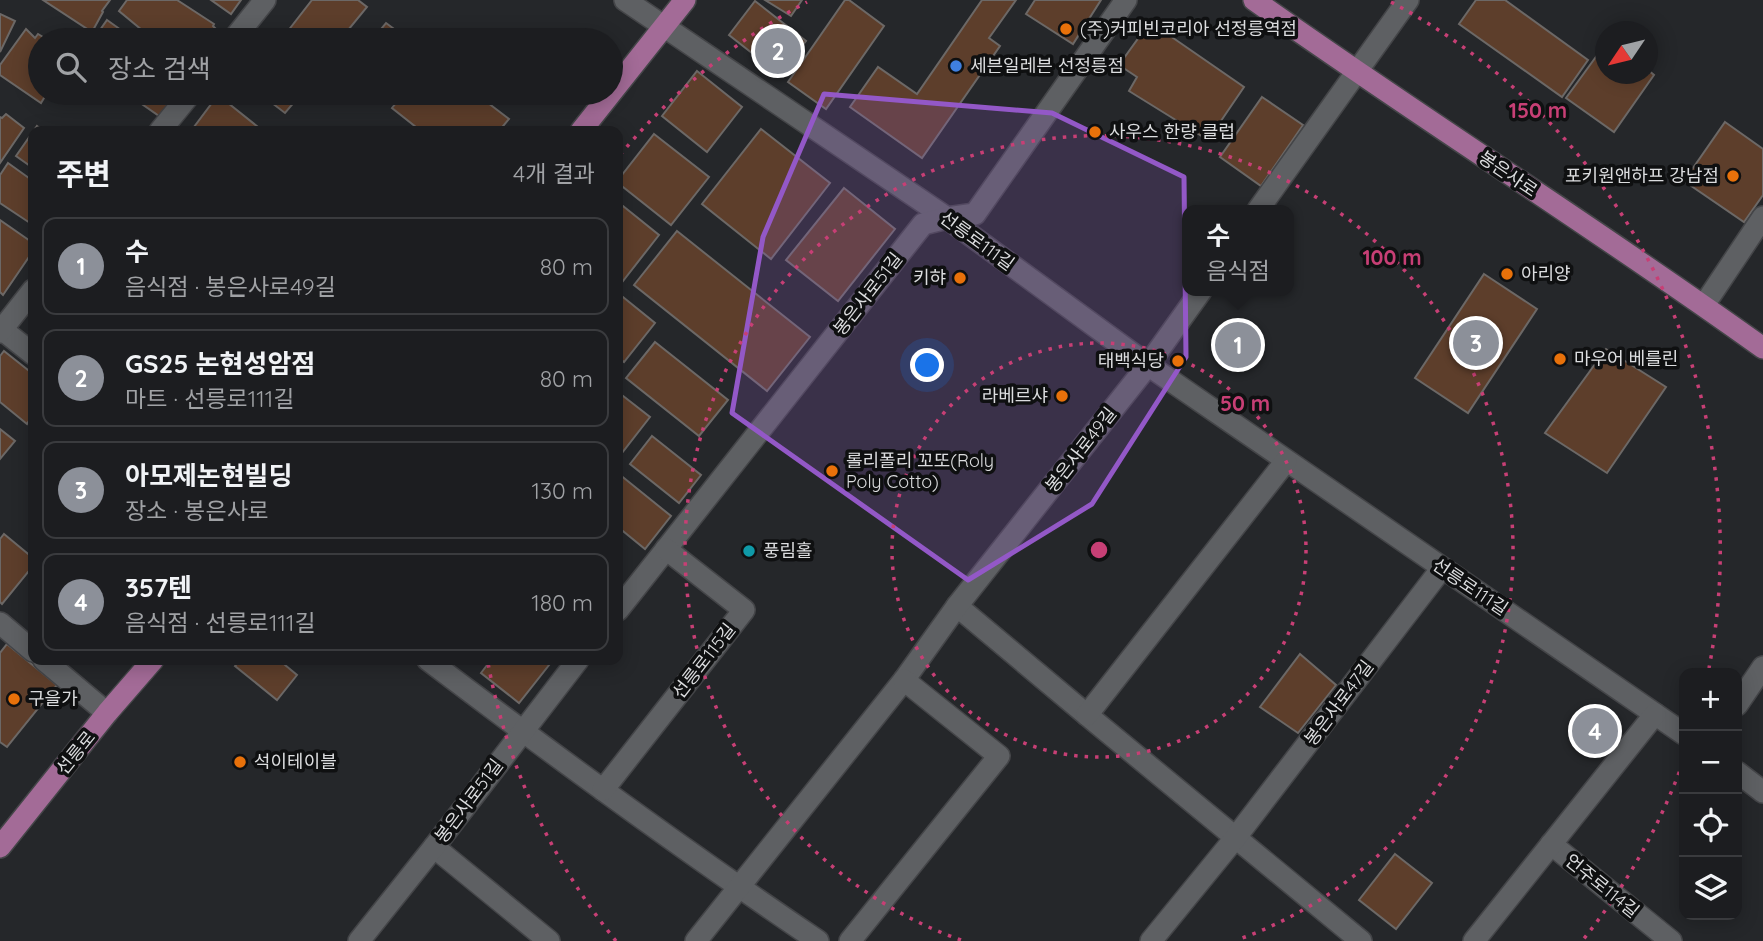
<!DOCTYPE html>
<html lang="ko">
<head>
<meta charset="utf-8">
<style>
  :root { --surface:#1c1d20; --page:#252629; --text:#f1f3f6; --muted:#a0a2a5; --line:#3a3b3e; --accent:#8c9099 }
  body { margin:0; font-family:Quicksand,"Noto Sans KR",sans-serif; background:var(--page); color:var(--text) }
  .controls { position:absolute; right:21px; bottom:21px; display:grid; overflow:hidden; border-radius:14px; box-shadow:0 4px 18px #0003 }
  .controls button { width:63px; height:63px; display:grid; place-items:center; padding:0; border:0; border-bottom:2px solid var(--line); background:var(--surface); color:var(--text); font:35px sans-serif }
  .compass { position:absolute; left:1595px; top:21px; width:63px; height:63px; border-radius:50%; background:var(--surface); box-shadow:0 4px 18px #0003; rotate:235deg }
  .you { position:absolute; left:928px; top:366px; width:24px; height:24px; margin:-18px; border:5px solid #fff; border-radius:50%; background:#1a73e8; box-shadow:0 0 0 10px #1a73e833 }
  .badge { display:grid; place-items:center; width:46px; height:46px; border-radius:50%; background:var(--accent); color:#fff; font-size:23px; font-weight:700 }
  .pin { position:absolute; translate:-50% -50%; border:4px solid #fff; box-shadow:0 2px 7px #0006 }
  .popup { position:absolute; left:1182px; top:205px; width:112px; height:91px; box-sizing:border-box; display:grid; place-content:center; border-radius:14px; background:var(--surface); filter:drop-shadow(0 2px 5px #0005); font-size:23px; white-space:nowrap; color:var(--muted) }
  .popup b { font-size:26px; color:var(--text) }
  .popup::after { content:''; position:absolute; left:50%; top:100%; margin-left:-14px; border:14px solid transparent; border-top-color:var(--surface) }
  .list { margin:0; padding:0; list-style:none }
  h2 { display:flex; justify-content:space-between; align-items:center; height:91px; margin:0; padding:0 28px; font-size:30px }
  h2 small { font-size:23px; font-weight:400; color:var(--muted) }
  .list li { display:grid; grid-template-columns:46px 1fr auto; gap:21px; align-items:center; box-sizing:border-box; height:98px; margin:0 14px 14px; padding:0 14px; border:2px solid var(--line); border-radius:14px }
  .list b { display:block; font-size:26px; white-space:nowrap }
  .list p { margin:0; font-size:23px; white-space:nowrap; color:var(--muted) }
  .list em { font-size:23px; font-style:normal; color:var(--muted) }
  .icon { flex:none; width:38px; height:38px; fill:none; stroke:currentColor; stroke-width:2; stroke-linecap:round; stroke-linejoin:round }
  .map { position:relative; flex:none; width:1763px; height:941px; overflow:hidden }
  .search { position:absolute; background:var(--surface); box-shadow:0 4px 18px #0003; left:28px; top:28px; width:595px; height:77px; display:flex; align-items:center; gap:18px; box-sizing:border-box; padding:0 24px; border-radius:38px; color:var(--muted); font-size:26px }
  .panel { position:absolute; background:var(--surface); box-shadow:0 4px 18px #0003; left:28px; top:126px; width:595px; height:539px; border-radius:14px }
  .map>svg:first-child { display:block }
</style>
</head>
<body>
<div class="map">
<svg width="1763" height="941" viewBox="0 0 1763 941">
  <rect width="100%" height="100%" fill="#25272a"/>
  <g fill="#5d3e2b" stroke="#6c6866" stroke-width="2">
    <path d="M43,0H110L102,11L103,12L92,32Z"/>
    <path d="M127,0H177L214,24L213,26L218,31L211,40H154L119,11Z"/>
    <path d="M211,0H241L231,14Z"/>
    <path d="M312,0H358L367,7L340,40H289L284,36Z"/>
    <path d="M765,0H802L791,16Z"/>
    <path d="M845,0H849L884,26L826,109L788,82Z"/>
    <path d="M982,0H1016L989,38L1000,46L922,158L850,107L878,67L917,94Z"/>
    <path d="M1035,0H1101L1073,44L1026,14Z"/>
    <path d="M1476,0H1505L1588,60L1562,97L1459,24Z"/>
    <path d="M755,1L806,41L780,75L729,35Z"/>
    <path d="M0,14L15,21L0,52Z"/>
    <path d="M107,20L135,40H93Z"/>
    <path d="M1150,22L1244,87L1208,140L1129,91L1137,77L1119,65Z"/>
    <path d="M386,23L409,40H372Z"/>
    <path d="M26,29L35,38L38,34L48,40H40V93H47L41,103L0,75V65Z"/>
    <path d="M1598,54L1606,59V74H1648V70L1654,75L1614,132L1566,98Z"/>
    <path d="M697,71L742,107L707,152L662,116Z"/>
    <path d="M126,93H179L162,118Z"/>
    <path d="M259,93H302L285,113Z"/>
    <path d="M399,93H475L509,119L499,131H421L392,108L400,98L396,96Z"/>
    <path d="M218,95L263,131H191Z"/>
    <path d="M1262,97L1303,125L1261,186L1220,157Z"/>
    <path d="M6,114L24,128L0,163V117L2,118Z"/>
    <path d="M1725,122L1763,149V195L1744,222L1684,181Z"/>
    <path d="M37,126L44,131H33V168L16,156Z"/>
    <path d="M761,129L830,183L771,259L702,204Z"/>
    <path d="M654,134L709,177L671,225L618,183V180Z"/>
    <path d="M8,163L33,181V225L0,203V175Z"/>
    <path d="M844,188L895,229L838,301L786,260Z"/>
    <path d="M618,202L659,235L623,281L618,276Z"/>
    <path d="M0,220L33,243V251L3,295L0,292Z"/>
    <path d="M677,231L810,337L767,391L634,285Z"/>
    <path d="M1484,274L1537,309L1468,413L1415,378Z"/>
    <path d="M618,293L655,323L624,362L618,357Z"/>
    <path d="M655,342L728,400L699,436L626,378Z"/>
    <path d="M1606,349L1666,387L1607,473L1545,433Z"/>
    <path d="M4,351L33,374V414L27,424L0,402V356Z"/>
    <path d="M618,392L650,417L618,458Z"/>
    <path d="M0,429L15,441L0,459Z"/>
    <path d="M652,436L701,475L679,503L630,464Z"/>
    <path d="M619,474L671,516L645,549L618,527V476Z"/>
    <path d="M4,534L33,558V566L2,604L0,602V539Z"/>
    <path d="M7,644L57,685L7,747L0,742V653Z"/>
    <path d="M1300,654L1336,685L1298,733L1260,707Z"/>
    <path d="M240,660H290L285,665L297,675L277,700L235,666Z"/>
    <path d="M491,660H553L519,703L481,673Z"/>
    <path d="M1395,854L1432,883L1396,929L1359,900Z"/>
  </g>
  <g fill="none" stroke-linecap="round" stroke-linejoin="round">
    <g stroke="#444548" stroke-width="24">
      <g id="minor">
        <path d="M625,0L947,218L1148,365L1684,734"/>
        <path d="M233,40L265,0"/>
        <path d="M160,131L191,93"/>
        <path d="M1258,210L1408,0"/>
        <path d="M1704,305L1763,217"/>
        <path d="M0,328L33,354"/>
        <path d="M0,332L33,290"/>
        <path d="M957,606L1087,715L1361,941"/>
        <path d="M618,610L923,224L947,218L975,214L1126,0"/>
        <path d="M0,623L33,651"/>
        <path d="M44,660L107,713"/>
        <path d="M428,660C556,757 685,851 818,941"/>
        <path d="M1737,705L1763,667"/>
        <path d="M1087,715L1286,461"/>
        <path d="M1737,772L1763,792"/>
        <path d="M603,790L744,610L666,549"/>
        <path d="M1551,844L1671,941"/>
        <path d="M434,847L549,941"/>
        <path d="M359,941L434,847L578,660"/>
        <path d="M696,941L904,680L957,606L1148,365L1201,291"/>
        <path d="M850,941L999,756L904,680"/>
        <path d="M1151,941L1236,837L1442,568"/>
        <path d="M1474,941L1655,714"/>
      </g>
    </g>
    <g stroke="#444548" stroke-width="24">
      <g id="major">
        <path d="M1254,0C1422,119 1596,228 1763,348"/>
        <path d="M581,131L685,0"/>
        <path d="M0,847L107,713L153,660"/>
      </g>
    </g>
    <use href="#minor" stroke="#5e6063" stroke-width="21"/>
    <use href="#major" stroke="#a36b97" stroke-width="21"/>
  </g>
  <path fill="#9358c7" fill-opacity="0.2" stroke="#9358c7" stroke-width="5" stroke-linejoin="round" d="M824,94L1052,113L1184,177L1186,357L1092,504L968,580L732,413L763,237Z"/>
  <g fill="none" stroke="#c73f75" stroke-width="3.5" stroke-dasharray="3.5 7">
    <circle cx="1099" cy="550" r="207"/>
    <path d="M961 940A414 414 0 1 1 1237 940"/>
    <path d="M1683 762A621 621 0 0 1 1582 941M616 941A621 621 0 0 1 488 663M620 155A621 621 0 0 1 807 2M1391 2A621 621 0 0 1 1709 668"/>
  </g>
  <g fill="#e8710a" stroke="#0f1011" stroke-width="2.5">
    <circle cx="1066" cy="29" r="7"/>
    <circle cx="1095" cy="132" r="7"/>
    <circle cx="1733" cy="176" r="7"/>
    <circle cx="1507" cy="274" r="7"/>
    <circle cx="960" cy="278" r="7"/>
    <circle cx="1560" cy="359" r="7"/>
    <circle cx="1178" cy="361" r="7"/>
    <circle cx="1062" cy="396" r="7"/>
    <circle cx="832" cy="471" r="7"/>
    <circle cx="14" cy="699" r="7"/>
    <circle cx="240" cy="762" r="7"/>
  </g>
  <circle fill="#3f7fe0" stroke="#0f1011" stroke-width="2.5" cx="956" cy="66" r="7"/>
  <circle fill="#0f9aa8" stroke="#0f1011" stroke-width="2.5" cx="749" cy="551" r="7"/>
  <g text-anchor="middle" stroke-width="7" stroke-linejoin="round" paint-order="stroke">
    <g font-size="18" fill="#dcdddf" stroke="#0f1011" text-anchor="start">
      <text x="1080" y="35">(주)커피빈코리아 선정릉역점</text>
      <text x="970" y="72">세븐일레븐 선정릉점</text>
      <text x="1109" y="138">사우스 한량 클럽</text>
      <text x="1719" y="182" text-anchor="end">포키원앤하프 강남점</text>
      <text x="1521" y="280">아리양</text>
      <text x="946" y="284" text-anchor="end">키햐</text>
      <text x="1574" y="365">마우어 베를린</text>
      <text x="1164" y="367" text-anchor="end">태백식당</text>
      <text x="1048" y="402" text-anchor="end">라베르샤</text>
      <text x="846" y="467">롤리폴리 꼬또(Roly<tspan x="846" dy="21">Poly Cotto)</tspan></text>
      <text x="763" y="557">풍림홀</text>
      <text x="28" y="705">구을가</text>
      <text x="254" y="768">석이테이블</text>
    </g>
    <g font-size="18" fill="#dcdddf" stroke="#0f1011">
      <text transform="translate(1508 174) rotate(34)" y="6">봉은사로</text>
      <text transform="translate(977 241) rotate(36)" y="6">선릉로111길</text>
      <text transform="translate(868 294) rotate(-52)" y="6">봉은사로51길</text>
      <text transform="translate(1081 450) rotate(-52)" y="6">봉은사로49길</text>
      <text transform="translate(1470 587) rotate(34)" y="6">선릉로111길</text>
      <text transform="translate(704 661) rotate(-52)" y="6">선릉로115길</text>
      <text transform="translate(1339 703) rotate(-53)" y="6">봉은사로47길</text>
      <text transform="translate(76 753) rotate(-51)" y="6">선릉로</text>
      <text transform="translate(469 801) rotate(-53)" y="6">봉은사로51길</text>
      <text transform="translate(1602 886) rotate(39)" y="6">언주로114길</text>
    </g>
  </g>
  <circle cx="1099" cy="550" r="10" fill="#c73f75" stroke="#0f1011" stroke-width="3.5"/>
  <g font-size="21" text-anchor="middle" font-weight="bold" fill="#c73f75" stroke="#0f1011" stroke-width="7" stroke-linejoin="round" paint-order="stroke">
    <text x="1538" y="118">150 m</text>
    <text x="1392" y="265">100 m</text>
    <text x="1245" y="411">50 m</text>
  </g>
</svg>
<div class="controls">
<button>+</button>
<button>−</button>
<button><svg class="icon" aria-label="locate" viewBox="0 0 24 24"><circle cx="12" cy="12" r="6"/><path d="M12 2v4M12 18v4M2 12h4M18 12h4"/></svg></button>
<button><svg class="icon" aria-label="layers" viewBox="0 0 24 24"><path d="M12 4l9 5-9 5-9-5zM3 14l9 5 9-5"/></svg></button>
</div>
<svg class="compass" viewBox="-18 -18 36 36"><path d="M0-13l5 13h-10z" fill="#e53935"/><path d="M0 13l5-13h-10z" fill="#a0a2a5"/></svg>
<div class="you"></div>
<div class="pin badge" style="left:1238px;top:345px">1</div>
<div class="popup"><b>수</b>음식점</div>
<div class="pin badge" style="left:778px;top:51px">2</div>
<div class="pin badge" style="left:1476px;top:343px">3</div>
<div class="pin badge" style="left:1595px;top:731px">4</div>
<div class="search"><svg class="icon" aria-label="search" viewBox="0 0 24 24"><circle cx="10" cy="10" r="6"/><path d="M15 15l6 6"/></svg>장소 검색</div>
<section class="panel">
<h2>주변<small>4개 결과</small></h2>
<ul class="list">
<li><span class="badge">1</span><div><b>수</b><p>음식점 · 봉은사로49길</p></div><em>80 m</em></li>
<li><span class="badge">2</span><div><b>GS25 논현성암점</b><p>마트 · 선릉로111길</p></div><em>80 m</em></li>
<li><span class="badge">3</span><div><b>아모제논현빌딩</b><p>장소 · 봉은사로</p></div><em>130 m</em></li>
<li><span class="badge">4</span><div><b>357텐</b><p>음식점 · 선릉로111길</p></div><em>180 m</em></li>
</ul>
</section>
</div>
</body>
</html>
